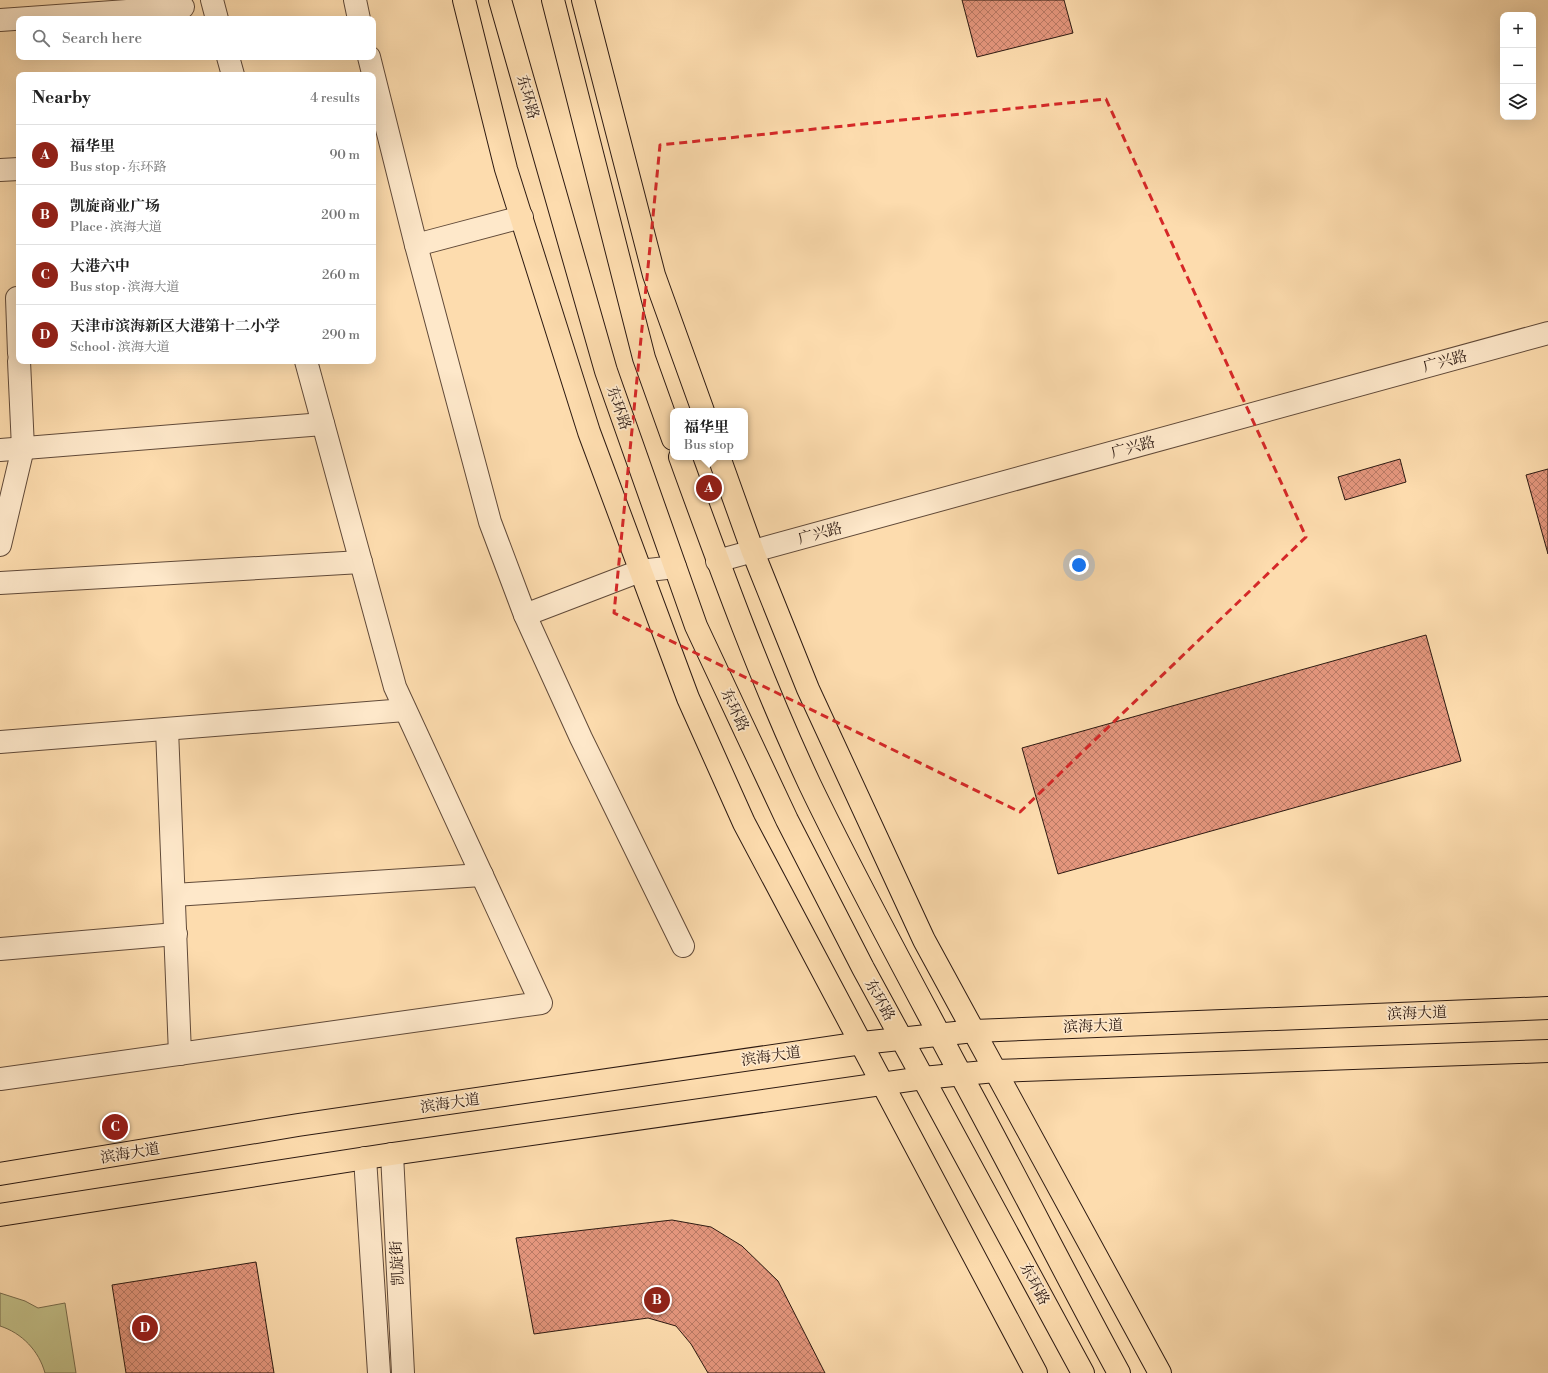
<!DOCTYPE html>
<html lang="en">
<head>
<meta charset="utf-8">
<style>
  :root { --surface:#fff; --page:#f2f2f2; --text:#222; --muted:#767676; --line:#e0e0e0; --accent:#8f2418 }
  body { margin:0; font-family:"Libre Bodoni","Noto Serif SC",serif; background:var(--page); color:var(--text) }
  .controls { position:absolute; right:12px; top:12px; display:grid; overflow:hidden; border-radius:8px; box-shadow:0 4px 16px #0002 }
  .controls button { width:36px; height:36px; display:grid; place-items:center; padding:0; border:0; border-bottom:1px solid var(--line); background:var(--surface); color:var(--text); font:20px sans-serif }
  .you { position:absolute; left:1079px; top:565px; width:14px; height:14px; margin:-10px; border:3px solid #fff; border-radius:50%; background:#1a73e8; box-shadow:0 0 0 6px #1a73e833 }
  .badge { display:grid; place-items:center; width:26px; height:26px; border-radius:50%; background:var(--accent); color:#fff; font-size:13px; font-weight:700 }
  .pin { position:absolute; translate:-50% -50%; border:2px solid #fff; box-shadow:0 1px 4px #0006 }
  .popup { position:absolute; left:670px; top:408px; width:78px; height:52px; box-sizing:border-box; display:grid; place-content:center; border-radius:8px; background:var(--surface); filter:drop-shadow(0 1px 3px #0005); font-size:13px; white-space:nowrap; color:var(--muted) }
  .popup b { font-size:15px; color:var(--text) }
  .popup::after { content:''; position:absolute; left:50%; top:100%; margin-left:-8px; border:8px solid transparent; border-top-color:var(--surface) }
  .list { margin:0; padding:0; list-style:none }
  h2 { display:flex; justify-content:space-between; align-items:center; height:52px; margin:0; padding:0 16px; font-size:17px }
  h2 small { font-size:13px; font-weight:400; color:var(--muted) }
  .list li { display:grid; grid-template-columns:26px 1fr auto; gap:12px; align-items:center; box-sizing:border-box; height:60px; padding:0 16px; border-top:1px solid var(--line) }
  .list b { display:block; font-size:15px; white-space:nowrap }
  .list p { margin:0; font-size:13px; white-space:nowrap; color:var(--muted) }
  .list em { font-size:13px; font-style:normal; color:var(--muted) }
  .icon { flex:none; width:22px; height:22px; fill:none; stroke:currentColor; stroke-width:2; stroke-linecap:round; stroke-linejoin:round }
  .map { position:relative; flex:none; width:1548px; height:1373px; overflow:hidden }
  .search { position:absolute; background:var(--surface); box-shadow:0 4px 16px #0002; left:16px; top:16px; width:360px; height:44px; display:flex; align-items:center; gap:10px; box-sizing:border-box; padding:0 14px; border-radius:8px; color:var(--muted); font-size:15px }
  .panel { position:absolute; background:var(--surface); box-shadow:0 4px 16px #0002; left:16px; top:72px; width:360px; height:292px; border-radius:8px }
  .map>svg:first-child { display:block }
</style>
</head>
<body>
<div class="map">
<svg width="1548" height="1373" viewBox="0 0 1548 1373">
  <defs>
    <pattern id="building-cross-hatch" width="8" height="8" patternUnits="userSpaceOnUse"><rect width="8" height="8" fill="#e4967d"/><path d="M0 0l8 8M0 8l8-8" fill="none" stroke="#b97a65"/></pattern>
  </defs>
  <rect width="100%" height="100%" fill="#fddcae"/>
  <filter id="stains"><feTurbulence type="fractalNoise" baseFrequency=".005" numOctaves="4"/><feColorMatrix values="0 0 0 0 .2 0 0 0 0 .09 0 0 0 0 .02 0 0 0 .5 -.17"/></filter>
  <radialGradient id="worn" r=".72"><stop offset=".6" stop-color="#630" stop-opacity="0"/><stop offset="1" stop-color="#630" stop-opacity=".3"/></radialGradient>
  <path fill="#c2bf88" stroke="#786c4d" d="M0,1293L25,1301L38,1308L65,1303L76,1373H45C39,1351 22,1333 0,1326Z"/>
  <g fill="url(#building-cross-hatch)" stroke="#2d1a12">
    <path d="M962,0H1064L1073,33L977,57Z"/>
    <path d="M1400,459L1406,482L1345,500L1338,477Z"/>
    <path d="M1548,469V554L1526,475Z"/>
    <path d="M1426,635L1461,761L1058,874L1022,748Z"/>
    <path d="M672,1220L711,1227L742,1246L778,1281L825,1373H708L691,1344L676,1326L648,1318L534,1334L516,1238Z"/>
    <path d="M256,1262L274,1373H126L112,1285Z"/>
  </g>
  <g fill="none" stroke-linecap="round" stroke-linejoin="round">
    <g stroke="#614a39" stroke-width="24">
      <g id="minor">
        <path d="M212,0L217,19"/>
        <path d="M355,0L359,19"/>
        <path d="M0,20L183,7"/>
        <path d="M228,57L233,75"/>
        <path d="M369,57L416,245L490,522L525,615L581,738L683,946"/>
        <path d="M0,170L19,169"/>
        <path d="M416,245L522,217"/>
        <path d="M17,298L19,353"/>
        <path d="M0,450L323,424"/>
        <path d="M0,545L23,448L19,361"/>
        <path d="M717,561L1548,333"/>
        <path d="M0,583L361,562"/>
        <path d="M525,615L640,571L675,567"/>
        <path d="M167,729L180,1054"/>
        <path d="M0,742L405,710"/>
        <path d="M174,895L482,875"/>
        <path d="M0,949L176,934"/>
        <path d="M0,1079L541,1003L395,687L306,361"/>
        <path d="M392,1154L403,1373"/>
        <path d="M365,1158L379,1373"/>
      </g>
    </g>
    <g stroke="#2d1a12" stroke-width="24">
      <g id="major">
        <path d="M464,0L506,169L589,432L688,698L744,823L1036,1373"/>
        <path d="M583,0L654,275L703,411"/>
        <path d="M719,457L753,552L808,689L924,940L1160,1373"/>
        <path d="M0,1174L298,1125L862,1043L974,1031L1548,1008"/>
        <path d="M0,1215L392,1154L923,1078L995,1071L1548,1051"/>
      </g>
    </g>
    <g stroke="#2d1a12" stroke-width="24">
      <g id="highway">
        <path d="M500,0L606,371L696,626L787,820L863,968L923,1078L1083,1373"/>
        <path d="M553,0L644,358L673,439"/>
        <path d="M680,457C720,567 760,678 810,785C857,883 910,979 961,1075C1015,1174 1065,1274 1119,1373"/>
      </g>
    </g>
    <use href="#minor" stroke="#fee8ca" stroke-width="22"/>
    <use href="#major" stroke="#fddcae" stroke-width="22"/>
    <use href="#highway" stroke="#fddcae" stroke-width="22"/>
  </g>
  <path fill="none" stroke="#d62828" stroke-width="3" stroke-dasharray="8 5" stroke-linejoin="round" d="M1106,99L1306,537L1020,812L614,613L660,145Z"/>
  <g text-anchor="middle" stroke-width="3.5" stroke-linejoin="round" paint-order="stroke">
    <g font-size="15" fill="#2d1a12" stroke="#fee8ca">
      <text transform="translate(528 97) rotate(74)" y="5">东环路</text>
      <text transform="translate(1445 361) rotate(-15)" y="5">广兴路</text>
      <text transform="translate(619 408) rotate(71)" y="5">东环路</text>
      <text transform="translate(1133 447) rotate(-15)" y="5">广兴路</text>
      <text transform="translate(820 533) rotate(-15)" y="5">广兴路</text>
      <text transform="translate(735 710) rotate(65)" y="5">东环路</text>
      <text transform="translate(880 1000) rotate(61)" y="5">东环路</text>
      <text transform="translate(1417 1013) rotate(-2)" y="5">滨海大道</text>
      <text transform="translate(1093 1026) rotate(-2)" y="5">滨海大道</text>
      <text transform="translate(771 1056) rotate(-8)" y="5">滨海大道</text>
      <text transform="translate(450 1103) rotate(-8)" y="5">滨海大道</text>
      <text transform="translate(130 1153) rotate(-9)" y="5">滨海大道</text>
      <text transform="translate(397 1263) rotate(-93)" y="5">凯旋街</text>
      <text transform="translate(1035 1284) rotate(62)" y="5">东环路</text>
    </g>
  </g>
  <rect width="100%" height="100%" filter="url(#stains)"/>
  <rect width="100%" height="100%" fill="url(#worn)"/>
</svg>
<div class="controls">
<button>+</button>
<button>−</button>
<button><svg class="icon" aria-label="layers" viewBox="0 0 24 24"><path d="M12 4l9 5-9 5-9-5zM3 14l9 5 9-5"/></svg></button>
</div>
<div class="you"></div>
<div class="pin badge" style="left:709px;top:488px">A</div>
<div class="popup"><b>福华里</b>Bus stop</div>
<div class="pin badge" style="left:657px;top:1300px">B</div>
<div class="pin badge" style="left:115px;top:1127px">C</div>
<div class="pin badge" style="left:145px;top:1328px">D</div>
<div class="search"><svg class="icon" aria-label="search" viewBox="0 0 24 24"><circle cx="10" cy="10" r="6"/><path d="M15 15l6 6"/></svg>Search here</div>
<section class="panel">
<h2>Nearby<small>4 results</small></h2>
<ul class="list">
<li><span class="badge">A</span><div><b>福华里</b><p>Bus stop · 东环路</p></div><em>90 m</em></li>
<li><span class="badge">B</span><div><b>凯旋商业广场</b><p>Place · 滨海大道</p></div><em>200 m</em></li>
<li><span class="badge">C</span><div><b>大港六中</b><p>Bus stop · 滨海大道</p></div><em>260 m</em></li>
<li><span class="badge">D</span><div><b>天津市滨海新区大港第十二小学</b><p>School · 滨海大道</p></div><em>290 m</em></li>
</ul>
</section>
</div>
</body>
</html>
